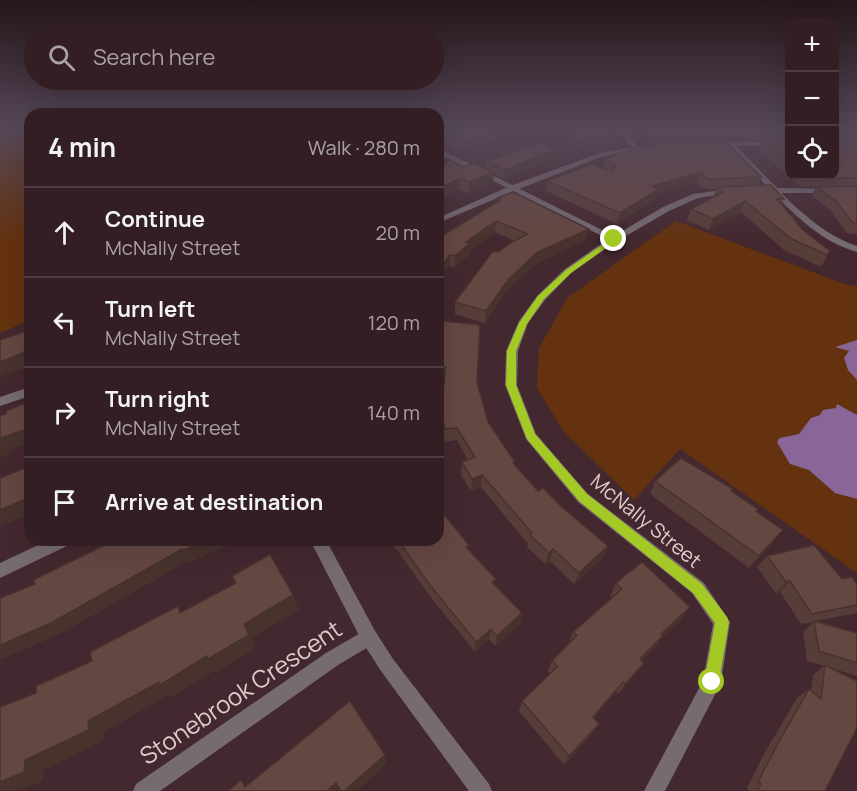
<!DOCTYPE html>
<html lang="en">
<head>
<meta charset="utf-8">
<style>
  :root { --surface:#331e23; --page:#3b272b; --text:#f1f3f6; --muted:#a9a2a6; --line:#4e3c41 }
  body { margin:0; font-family:Manrope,sans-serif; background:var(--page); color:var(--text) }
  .controls { position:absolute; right:18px; top:18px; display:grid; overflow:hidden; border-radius:12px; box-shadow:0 6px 24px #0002 }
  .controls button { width:54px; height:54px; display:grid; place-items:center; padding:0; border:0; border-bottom:2px solid var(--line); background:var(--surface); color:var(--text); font:30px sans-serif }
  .stop { position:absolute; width:18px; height:18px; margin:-14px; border:4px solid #a4c824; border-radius:50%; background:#fff }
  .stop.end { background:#a4c824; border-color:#fff; box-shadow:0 2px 6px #0008 }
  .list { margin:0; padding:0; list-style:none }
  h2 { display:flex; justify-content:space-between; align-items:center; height:78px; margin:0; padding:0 24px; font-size:26px }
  h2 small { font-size:20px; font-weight:400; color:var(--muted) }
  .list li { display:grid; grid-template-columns:39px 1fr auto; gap:18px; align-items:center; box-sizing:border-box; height:90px; padding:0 24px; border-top:2px solid var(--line) }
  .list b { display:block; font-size:22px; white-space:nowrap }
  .list p { margin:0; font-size:20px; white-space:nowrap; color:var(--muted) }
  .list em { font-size:20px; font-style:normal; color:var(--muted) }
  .icon { flex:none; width:33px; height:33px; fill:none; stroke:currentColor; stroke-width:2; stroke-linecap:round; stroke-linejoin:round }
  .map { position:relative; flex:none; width:857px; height:791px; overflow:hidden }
  .search { position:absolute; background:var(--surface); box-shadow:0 6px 24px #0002; left:24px; top:24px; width:420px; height:66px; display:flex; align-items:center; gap:15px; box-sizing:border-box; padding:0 21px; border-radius:33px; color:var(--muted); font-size:22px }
  .panel { position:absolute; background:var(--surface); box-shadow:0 6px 24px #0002; left:24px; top:108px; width:420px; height:438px; border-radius:18px }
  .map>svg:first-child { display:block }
</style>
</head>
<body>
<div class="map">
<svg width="857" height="791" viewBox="0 0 857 791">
  <rect width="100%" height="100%" fill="#44282f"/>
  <g fill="#64320f">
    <path d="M0,129H30V320L0,333Z"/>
    <path d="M676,221L847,285L857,286V573L680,449L634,500L564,432L537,388L539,348L567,298Z"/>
  </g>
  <g fill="#8a6597">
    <path d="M857,340V380L848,370L844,358L849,351L835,347Z"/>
    <path d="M837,404L857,415V499L835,493L809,470L790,464L777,442L780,438L799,434L811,418L820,415L823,410L836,408Z"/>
  </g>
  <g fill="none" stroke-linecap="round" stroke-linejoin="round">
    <g fill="#776b72" fill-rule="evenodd">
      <path d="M616,129H622L638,147V149H634Z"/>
      <path d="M729,143H733L777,188L857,189V193H781C804,215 827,236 857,246V252C822,242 797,217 772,192H757V188H768L729,145Z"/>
      <path d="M438,148L614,236L663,207L693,194L730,189L734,191L730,193L698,198L669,211L617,241L571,273L545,300L528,323L518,351L517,385L536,434L588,494L704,583L730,622L721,683L665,791H644L703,681L713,624L692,593L578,502L526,439L505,385L506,351L519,321L537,296L565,269L608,239L438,153Z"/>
      <path d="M30,387V396L0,406V397Z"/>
      <path d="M49,540H72L69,545L0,578V563Z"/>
      <path d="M369,628L375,631L378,637L375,643L338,665L160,791H133L136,784L326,653Z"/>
    </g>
    <g fill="#776b72" fill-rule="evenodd">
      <path d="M713,142H790V146L711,145V143Z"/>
      <path d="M644,145L647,147L646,148L601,157L516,190L438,223V218L510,186L597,154Z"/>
      <path d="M310,540H326L375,631L393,659L489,784L492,791H469L381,671L363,643Z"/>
    </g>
  </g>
  <g fill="#573d39">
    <path d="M438,129H514L509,131V133L462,151L441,140V132L438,133Z"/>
    <path d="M641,129H789V176H834V129H857V234L847,233L830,210L812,196L816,187H801L758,149L761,140H748L744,137L712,136L711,140L762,177L758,186L784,199L781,204L803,230L830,251L821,267L784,250L741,212L709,230L687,220L691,209L713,197L716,189H704L697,183L691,184L657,194L656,199L617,224L546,191L547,181L603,168L605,159L659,145V143H651Z"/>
    <path d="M553,158L504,179L493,173V183L468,193L460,189L438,200V165L485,169L486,161Z"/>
    <path d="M498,198L586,240L534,265L506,292L485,323L455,314V302L498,252L514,241L495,232L470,250L469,255L454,268L449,266L438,238L498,202Z"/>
    <path d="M438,343L477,382L488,422L515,465L538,491L563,508L608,546L603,558L574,584L550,561L545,564L527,547L528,544L481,487L471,491L461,475L462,462L468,460L457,440L445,442L438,413V392L443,391L445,379H438Z"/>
    <path d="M655,481L732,491L756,511L774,541L749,568L650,494Z"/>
    <path d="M390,540H438L469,550L495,585L522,613L520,624L495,646L489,639L475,652L429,595Z"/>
    <path d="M767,556L857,584V613L815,621L857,633V676L834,669L857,681V730L856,729L825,791H749L747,788L764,754L797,698L809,689L811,690L813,675L824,666L807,661L803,632L814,622L801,624L780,592L776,593L757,567Z"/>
    <path d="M616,583L682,619L663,636L655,647L642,661L644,663L636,674L618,694L616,692L594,718L599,724L593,733L564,765L519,711L522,701L550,674L548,671L552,661L569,643L573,632L612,598L610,596Z"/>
  </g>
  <g fill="#47322e">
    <path d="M495,129H514L509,131V133L462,151L463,141Z"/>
    <path d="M617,132L615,142L581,147L565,153L567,144L583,138Z"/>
    <path d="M554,150L553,158L504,179L505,170Z"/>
    <path d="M494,173L493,183L468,193L469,182Z"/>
    <path d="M701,173L697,183L691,184L657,194L656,199L617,224L620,213L652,186L694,174Z"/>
    <path d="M460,178V189L438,200V189Z"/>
    <path d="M745,201L741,212L709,230L713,219Z"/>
    <path d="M496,221L495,232L470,250L469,255L454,268L455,256L466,242Z"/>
    <path d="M589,229L586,240L534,265L506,292L485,323L486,311L508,280L536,253Z"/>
    <path d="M450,255L449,266L438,281V270Z"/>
    <path d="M30,350V366L0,377V362Z"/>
    <path d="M30,428V443L10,450V454L0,457V438Z"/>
    <path d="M482,475L481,487L471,491L472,479Z"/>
    <path d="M30,497V514L0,527V510Z"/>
    <path d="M783,530L774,541L749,568L759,556Z"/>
    <path d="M208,540H232L223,543L225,547L189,562L188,561L62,633L0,660V645L182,549Z"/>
    <path d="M608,546L603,558L574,584L579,573Z"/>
    <path d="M553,549L550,561L545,564L549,553Z"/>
    <path d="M790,581L780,592L776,593L786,582Z"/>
    <path d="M293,595L299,610L252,638L256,648L217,672L216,670L172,697L169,695L104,732V740L44,770L43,781L19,791H0V782L25,760Z"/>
    <path d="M690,607L682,619L653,645L661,634Z"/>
    <path d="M522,613L520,624L495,646L497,636Z"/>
    <path d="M491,629L489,639L475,652L476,642Z"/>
    <path d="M663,636L655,647L633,670L640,659Z"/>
    <path d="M644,663L636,674L618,694L625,684Z"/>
    <path d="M623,682L616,692L587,726L593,717Z"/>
    <path d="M599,724L593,733L564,765L569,756Z"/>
    <path d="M385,755L387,764L357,791H344Z"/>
    <path d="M336,783L340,791H327Z"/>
  </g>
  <g fill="#654742" stroke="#47322e" stroke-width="1.5">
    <path d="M446,129H495L463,141L441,131Z"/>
    <path d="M575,129H613L617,132L583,138L567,144Z"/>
    <path d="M649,129H709L713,133L654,134Z"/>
    <path d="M748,129H789V132H751Z"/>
    <path d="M834,129H857V133L838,132L836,134L838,141H857V178H806L803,176H834Z"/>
    <path d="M724,140L762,177L708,179L701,173L694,174L652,186L659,189L620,213L547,181L592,164L613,172L616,166L605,159L633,148L662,144L660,142Z"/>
    <path d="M761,140H789V164Z"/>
    <path d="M539,143L554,150L505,170L486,161Z"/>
    <path d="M448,159L463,167L474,163L494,173L469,182L460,178L438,189V165L446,166Z"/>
    <path d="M771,185L784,199H777L803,230L830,251L827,255L790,238L745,201L713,219L691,209L723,192L717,187Z"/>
    <path d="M857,186V224L853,223L835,200L817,187Z"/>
    <path d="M513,192L589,229L536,253L508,280L486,311L455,302L493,251L498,252L512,242L528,234L496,221L466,242L470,243L455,256L450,255L438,270V238L501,200L498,198Z"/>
    <path d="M444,321L480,325L477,382L488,422L515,462L513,463L538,491L543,488L563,508L608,546L579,573L553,549L549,553L530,535L532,533L482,475L472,479L462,462L475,457L457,428L445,429L438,400V392L443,391L446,367L438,366V343Z"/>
    <path d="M29,330H30V350L0,362V340Z"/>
    <path d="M30,401V428L0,438V416L6,414V411Z"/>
    <path d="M681,458L733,489L731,491L758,509L756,511L783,530L759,556L655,481Z"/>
    <path d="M30,466V497L0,510V478Z"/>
    <path d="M438,507L469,545L466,547L496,579L492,582L522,613L497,636L491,629L476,642L429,584L398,540H438Z"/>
    <path d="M115,540H208L182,551V549L51,623L0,645V598L35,584L33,580Z"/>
    <path d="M814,545L842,579L852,577L857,584V605L812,614L790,581L786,582L767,556Z"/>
    <path d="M270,554L293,595L244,624L249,635L208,659L207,656L160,685L159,682L88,721L89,730L25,760L24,772L0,782V707L36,693V686L92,661L90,652L178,606L180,613L236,583L232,576Z"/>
    <path d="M642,562L690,607L661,634L663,636L640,659L644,663L625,684L623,682L593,717L599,724L569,756L522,701L558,666L552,661L577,635L573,632L622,589L616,583Z"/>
    <path d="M814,621L857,633V663L819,651Z"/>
    <path d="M825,665L857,681V728L825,791H757L761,784L758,782L776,747L809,689L821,699Z"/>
    <path d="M350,701L385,755L344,791H341L336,783L327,791H228L241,780L245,787Z"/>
  </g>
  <linearGradient id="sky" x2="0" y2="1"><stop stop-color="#25161a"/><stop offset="0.54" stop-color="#564858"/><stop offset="1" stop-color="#564858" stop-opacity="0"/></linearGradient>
  <rect width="857" height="240" fill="url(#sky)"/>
  <path fill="#a4c824" d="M612,238L618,239L571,273L544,299L527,324L516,351V385L535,434L587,494L702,584L727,617L729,622L719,682L717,688L712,690L707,688L704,682L715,623L693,593L579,501L527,439L506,385L507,351L519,323L538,296L566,270Z"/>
  <g text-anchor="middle" stroke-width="4.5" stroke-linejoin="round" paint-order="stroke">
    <g font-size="20" fill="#decccf" stroke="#44282f">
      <text transform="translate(646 521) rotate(39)" y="7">McNally Street</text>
    </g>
    <g font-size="24" fill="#decccf" stroke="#44282f">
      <text transform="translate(241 693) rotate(-34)" y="8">Stonebrook Crescent</text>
    </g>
  </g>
</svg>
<div class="controls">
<button>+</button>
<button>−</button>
<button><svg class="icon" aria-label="locate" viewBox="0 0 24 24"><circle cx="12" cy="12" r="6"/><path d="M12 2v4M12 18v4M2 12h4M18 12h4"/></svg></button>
</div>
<div class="stop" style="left:712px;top:682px"></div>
<div class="stop end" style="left:614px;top:239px"></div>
<div class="search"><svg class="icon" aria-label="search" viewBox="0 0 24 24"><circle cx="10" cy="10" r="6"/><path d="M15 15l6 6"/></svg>Search here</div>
<section class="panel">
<h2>4 min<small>Walk · 280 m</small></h2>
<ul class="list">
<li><svg class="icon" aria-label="ahead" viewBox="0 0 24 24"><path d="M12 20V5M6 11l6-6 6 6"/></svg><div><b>Continue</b><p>McNally Street</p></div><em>20 m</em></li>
<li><svg class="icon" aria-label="left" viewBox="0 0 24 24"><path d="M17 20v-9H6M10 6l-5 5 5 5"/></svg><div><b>Turn left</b><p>McNally Street</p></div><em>120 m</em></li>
<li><svg class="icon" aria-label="right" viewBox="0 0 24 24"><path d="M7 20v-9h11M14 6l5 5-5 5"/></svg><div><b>Turn right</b><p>McNally Street</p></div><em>140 m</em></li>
<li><svg class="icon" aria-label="arrive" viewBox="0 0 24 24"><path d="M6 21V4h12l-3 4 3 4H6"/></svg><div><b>Arrive at destination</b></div></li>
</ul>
</section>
</div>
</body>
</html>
